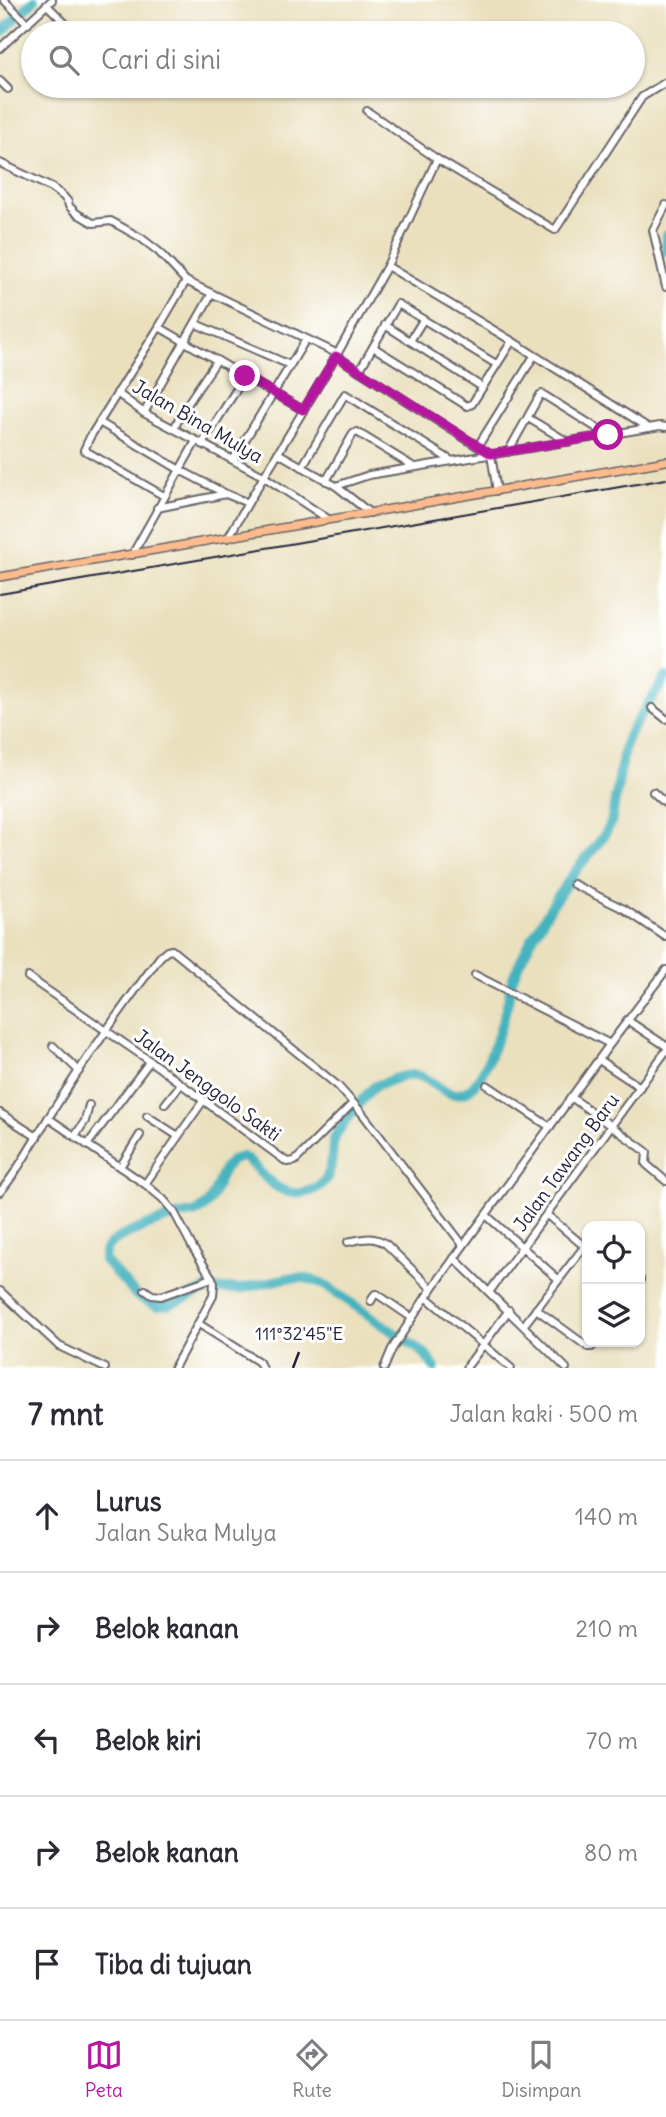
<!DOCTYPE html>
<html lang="id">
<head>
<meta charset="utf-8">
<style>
  :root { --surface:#fff; --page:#f7f7f7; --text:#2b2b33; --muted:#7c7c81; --line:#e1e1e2; --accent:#b5179e }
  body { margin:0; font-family:Delius,sans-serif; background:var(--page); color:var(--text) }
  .controls { position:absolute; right:21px; bottom:21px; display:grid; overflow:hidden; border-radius:14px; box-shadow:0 2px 5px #0004 }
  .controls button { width:63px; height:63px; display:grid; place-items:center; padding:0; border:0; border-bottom:2px solid var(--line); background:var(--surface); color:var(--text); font:35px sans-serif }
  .stop { position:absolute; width:21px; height:21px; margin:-16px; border:5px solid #b5179e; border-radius:50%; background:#fff }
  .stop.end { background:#b5179e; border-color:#fff; box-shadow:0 2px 7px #0008 }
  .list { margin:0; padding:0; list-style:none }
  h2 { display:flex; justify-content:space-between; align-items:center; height:91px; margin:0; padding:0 28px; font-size:30px }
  h2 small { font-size:23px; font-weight:400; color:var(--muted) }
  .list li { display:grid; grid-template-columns:46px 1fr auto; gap:21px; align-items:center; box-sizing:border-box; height:112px; padding:0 28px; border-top:2px solid var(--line) }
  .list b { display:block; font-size:26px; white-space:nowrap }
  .list p { margin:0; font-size:23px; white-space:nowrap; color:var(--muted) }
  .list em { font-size:23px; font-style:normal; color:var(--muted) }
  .icon { flex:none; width:38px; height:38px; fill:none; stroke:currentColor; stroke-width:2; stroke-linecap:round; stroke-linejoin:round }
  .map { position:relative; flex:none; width:666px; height:1368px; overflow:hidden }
  .search { position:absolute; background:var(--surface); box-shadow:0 2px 5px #0004; left:21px; right:21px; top:21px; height:77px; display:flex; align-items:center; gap:18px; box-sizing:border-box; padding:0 24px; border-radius:38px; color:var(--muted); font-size:26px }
  .sheet { height:651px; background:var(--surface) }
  nav { display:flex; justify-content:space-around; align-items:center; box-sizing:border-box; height:98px; border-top:2px solid var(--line); background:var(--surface); font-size:19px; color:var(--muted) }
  nav a { display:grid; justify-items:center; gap:4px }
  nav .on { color:var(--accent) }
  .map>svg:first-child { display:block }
</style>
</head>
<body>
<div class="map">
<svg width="666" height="1368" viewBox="0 0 666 1368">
  <rect width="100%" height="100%" fill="#fff"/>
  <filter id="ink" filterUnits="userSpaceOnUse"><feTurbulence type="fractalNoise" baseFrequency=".0143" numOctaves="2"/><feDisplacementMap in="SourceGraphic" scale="14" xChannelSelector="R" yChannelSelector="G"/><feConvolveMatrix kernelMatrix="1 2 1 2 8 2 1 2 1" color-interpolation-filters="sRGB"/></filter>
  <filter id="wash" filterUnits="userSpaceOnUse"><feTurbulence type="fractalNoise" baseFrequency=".00686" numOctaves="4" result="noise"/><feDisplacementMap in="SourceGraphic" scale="28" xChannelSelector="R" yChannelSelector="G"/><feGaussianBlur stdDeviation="1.57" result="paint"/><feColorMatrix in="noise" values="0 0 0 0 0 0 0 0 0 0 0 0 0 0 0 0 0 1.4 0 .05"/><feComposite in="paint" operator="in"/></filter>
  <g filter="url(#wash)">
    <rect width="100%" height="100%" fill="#eae0be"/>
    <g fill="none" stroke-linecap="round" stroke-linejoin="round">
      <g stroke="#44b3be" stroke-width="10">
        <path d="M0,34L34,0"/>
        <path d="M666,235V253"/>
        <path d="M435,1368L424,1353L322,1283L305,1278H287L240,1289H207L168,1305L157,1306L137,1296L104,1260C104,1254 105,1249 109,1245C119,1234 165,1219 180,1215C185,1214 191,1214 196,1212C222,1203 214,1159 243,1157C256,1165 265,1181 279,1188C298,1199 324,1192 330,1169C333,1158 331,1148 335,1137C337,1132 369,1090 374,1087C378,1084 384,1083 389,1081C397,1078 405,1074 414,1075C434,1076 445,1103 467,1091C485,1081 503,1022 508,1001C510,993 510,983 514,975C526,947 549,908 567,883C580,862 601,845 611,823L625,744L630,732L666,677"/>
      </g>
    </g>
  </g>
  <g filter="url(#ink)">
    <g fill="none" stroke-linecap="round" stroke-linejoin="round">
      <g stroke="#686469" stroke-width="10">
        <g id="minor">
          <path d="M4,0L28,24"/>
          <path d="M47,5L75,33"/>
          <path d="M0,48L52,0"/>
          <path d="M0,81L8,89"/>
          <path d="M367,111L437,159"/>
          <path d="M0,163L52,188L63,196L68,202L69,206L76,213L93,223L111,221L141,238L158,251L186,281L338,354"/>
          <path d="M666,205L653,230L666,287"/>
          <path d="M387,266L512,341L649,428"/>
          <path d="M196,324L290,365"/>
          <path d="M385,325L482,387"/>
          <path d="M159,327L186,281"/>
          <path d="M410,341L423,320"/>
          <path d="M373,347L467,406L472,404L512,341"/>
          <path d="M336,356L491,455L497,491"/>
          <path d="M359,371L398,304L496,364"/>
          <path d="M117,393L144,413L263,476L328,519"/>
          <path d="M144,413L211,295"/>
          <path d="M528,418L568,442"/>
          <path d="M99,422L180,470L226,494L248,503L336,356L387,266L437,159L555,230L642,97L666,82"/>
          <path d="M174,429L182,412L217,360"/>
          <path d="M202,444L245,376"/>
          <path d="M478,446L534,356"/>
          <path d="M508,452L540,395L542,394L608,435"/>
          <path d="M278,453L336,486L370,513"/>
          <path d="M233,460L306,339"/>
          <path d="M302,467L345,394L452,461"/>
          <path d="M326,481L353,434L357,432L414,467"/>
          <path d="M336,486L369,475L660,426L666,427"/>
          <path d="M164,496L84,450L90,437L159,327L303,410"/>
          <path d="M157,508L226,494"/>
          <path d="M228,538L248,503"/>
          <path d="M132,555L196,441"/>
          <path d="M652,708L666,719"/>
          <path d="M653,792L666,804"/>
          <path d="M573,884L624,909L666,937"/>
          <path d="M475,975L610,1044"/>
          <path d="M28,977L150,1061L287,1162L295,1161L353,1103"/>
          <path d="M627,1020L666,1046"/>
          <path d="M53,1046L79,1071"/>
          <path d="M599,1060L640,1087"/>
          <path d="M487,1085L550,1127"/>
          <path d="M571,1097L647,1152L646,1164L666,1181"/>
          <path d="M165,1104L181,1084"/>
          <path d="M0,1113L37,1137"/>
          <path d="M147,1116L178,1136"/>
          <path d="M48,1118L145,1184L163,1199L174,1212L193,1248L212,1278L214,1283L213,1296L174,1368"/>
          <path d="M75,1136L85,1121L89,1105"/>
          <path d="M87,1145L150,1061"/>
          <path d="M120,1167L140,1135"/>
          <path d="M145,1184L203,1101"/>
          <path d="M0,1192C19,1170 31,1145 47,1120C82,1064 120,1010 160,957L167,951L172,950L338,1086L362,1113L463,1245"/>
          <path d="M486,1215L558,1279"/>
          <path d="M547,1215L584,1246"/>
          <path d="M348,1242C362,1239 373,1235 386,1244L432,1289"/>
          <path d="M454,1258L566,1368"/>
          <path d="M640,1279V1283"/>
          <path d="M145,1290L152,1295L161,1296L212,1278"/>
          <path d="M0,1291L59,1346L105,1368"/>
          <path d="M490,1291L666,1051"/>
          <path d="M426,1297L511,1368"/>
          <path d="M371,1301L375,1294H377L412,1318"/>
          <path d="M536,1309L588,1347H592L596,1342"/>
          <path d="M199,1324L259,1362L262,1368"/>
          <path d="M524,1325L587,1243"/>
          <path d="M384,1368L392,1349L426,1297L610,1044L666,970"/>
          <path d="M466,1368L509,1310"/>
        </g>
      </g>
      <g stroke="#686469" stroke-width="10">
        <path id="major" d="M0,577L666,461"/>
      </g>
      <use href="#minor" stroke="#fff" stroke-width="6"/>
      <use href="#major" stroke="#fbbb8c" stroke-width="7"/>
      <path stroke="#22223b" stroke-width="2" d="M0,594L666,479"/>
    </g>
  </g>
  <g fill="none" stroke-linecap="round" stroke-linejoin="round" filter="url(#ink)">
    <path stroke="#b5179e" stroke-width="9" d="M245,376L303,410L336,356L491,454L608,435"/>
  </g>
  <path fill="none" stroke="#22223b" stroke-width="2.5" d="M293,1368L299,1352"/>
  <g text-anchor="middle" stroke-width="6" stroke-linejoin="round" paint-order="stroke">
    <g font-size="19" fill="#22223b" stroke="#fff">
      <text transform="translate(198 421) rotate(30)" y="7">Jalan Bina Mulya</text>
      <text transform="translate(208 1085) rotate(36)" y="7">Jalan Jenggolo Sakti</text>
      <text transform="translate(566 1162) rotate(-54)" y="7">Jalan Tawang Baru</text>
    </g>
  </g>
  <g font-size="18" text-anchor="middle" fill="#22223b" stroke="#fff" stroke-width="6" stroke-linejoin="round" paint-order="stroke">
    <text x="299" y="1340">111°32'45"E</text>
  </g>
</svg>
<div class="controls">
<button><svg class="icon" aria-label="locate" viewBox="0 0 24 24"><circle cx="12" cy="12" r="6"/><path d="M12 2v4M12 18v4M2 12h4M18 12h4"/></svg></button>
<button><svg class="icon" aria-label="layers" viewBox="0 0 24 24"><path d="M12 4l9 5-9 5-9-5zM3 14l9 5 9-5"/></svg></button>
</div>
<div class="stop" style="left:608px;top:435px"></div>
<div class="stop end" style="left:245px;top:376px"></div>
<div class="search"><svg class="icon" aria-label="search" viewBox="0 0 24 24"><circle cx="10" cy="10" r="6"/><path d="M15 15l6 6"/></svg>Cari di sini</div>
</div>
<section class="sheet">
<h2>7 mnt<small>Jalan kaki · 500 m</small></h2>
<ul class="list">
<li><svg class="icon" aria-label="ahead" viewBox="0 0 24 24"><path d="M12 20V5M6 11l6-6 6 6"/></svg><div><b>Lurus</b><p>Jalan Suka Mulya</p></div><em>140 m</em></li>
<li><svg class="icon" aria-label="right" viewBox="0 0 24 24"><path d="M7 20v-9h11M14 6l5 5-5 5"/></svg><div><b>Belok kanan</b></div><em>210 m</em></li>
<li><svg class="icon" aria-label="left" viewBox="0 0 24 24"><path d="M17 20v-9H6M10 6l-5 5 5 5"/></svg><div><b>Belok kiri</b></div><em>70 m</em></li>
<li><svg class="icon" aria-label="right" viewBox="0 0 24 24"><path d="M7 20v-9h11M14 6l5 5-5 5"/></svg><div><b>Belok kanan</b></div><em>80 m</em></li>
<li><svg class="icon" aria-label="arrive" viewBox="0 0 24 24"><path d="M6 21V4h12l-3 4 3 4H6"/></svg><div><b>Tiba di tujuan</b></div></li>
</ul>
</section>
<nav>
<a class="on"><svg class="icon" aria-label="map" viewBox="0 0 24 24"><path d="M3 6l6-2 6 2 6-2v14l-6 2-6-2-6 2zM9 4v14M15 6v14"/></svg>Peta</a>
<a><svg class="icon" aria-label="directions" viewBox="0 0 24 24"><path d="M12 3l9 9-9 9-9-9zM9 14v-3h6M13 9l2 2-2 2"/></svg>Rute</a>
<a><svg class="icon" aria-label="saved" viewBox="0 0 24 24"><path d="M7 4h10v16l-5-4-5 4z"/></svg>Disimpan</a>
</nav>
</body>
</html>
